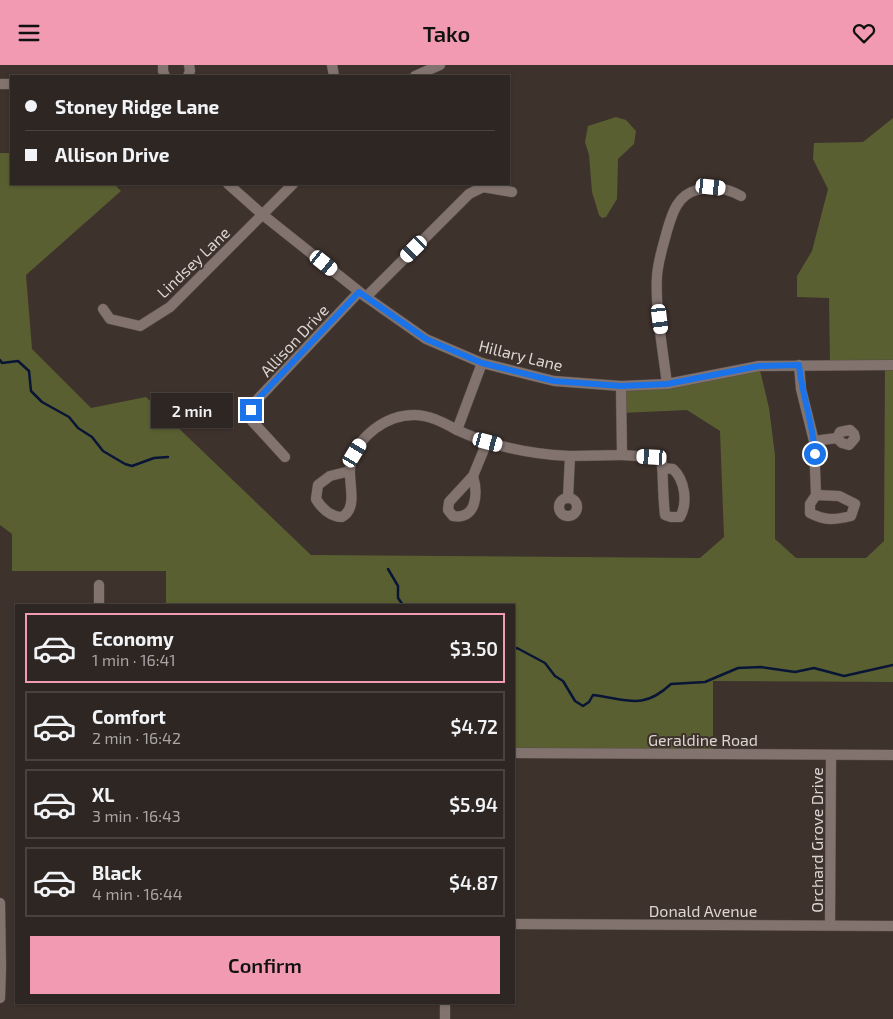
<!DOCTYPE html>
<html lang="en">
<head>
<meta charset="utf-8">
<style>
	:root { --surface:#2e2622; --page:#3a322f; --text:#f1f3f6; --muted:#a7a5a5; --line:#494340; --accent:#f19ab2 }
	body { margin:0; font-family:"Exo 2",sans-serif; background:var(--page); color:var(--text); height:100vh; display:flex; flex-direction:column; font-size:19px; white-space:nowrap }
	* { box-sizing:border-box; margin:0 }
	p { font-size:16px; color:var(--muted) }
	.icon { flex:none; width:28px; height:28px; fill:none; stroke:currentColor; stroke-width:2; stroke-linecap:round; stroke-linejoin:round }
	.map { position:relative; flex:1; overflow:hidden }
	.side { position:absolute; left:15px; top:539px; width:500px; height:400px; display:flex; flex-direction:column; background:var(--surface); border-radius:0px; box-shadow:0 1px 4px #0004,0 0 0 1px var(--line) }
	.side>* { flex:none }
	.guide { position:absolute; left:10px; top:10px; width:500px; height:110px; border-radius:0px; box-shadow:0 1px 4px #0004,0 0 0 1px var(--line); display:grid; align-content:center; height:110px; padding:0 15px; background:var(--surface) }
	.end { position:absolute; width:22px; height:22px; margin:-11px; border:6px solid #1a73e8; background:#fff; box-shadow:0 0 0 2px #fff }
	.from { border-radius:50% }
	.bubble { position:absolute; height:35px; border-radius:0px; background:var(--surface); box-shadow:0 1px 4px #0004,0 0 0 1px var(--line); font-size:16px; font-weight:600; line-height:35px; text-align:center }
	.car { position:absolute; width:15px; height:30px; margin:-15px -8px; border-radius:6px; box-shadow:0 0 4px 1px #0007; background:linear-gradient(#fff 24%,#345 0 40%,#fff 0 76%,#345 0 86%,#fff 0) }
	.guide b { display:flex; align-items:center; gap:18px; height:48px; font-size:19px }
	.guide b+b { border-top:1px solid var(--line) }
	.guide i { width:12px; height:12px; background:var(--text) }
	ul { padding:9px 0 0; list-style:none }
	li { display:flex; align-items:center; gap:15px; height:70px; margin:0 10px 8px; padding:0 5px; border:2px solid var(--line); border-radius:0px }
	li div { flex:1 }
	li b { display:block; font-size:19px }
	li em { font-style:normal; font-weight:600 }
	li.current { border-color:var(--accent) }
	li>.icon { width:45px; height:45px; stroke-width:1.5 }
	.cta { display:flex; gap:10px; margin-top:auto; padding:10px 15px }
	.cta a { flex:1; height:58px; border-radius:0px; background:var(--accent); color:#111; font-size:20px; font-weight:600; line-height:58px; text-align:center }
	header { display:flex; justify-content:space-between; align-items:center; height:65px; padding:0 15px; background:var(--accent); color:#111; font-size:22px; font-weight:600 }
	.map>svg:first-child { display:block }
	.forest { fill:#595f31 }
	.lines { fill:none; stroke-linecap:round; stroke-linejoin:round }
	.stream { stroke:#091536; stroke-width:2.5 }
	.minor-casing { stroke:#594e4a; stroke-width:11 }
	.minor { stroke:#82736e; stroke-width:10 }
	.route { stroke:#1a73e8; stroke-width:6 }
	.labels { text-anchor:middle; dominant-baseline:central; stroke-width:4; stroke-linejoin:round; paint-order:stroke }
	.street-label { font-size:16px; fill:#ddd5d2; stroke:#3e322d }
</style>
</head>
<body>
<header><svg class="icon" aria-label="menu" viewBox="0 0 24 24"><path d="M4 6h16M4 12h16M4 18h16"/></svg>Tako<svg class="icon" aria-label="heart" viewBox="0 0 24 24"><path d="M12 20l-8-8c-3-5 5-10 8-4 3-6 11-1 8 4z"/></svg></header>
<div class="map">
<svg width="893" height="954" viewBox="0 0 893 954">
	<rect width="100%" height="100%" fill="#3e322d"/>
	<!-- forest -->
	<g class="forest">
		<polygon points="616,52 626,55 636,66 634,79 618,94 617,134 606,152 602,153 599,150 592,127 589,90 585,77 588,61"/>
		<polygon points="893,53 893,617 713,616 713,689 514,688 514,540 166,540 166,506 12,506 12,469 0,460 0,88 11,88 11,119 114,119 121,126 26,210 32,284 91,343 146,332 311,490 700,493 724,472 720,366 687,345 621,348 621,321 759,301 769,343 775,390 775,474 796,493 866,493 884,476 885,300 830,300 829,233 797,232 797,211 812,186 828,124 813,94 814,78 863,77"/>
	</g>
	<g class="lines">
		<!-- stream -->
		<g class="stream">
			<polyline points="0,295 2,298 18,296 29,306 31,326 42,337 69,352 78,363 92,372 103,386 125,399 132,401 154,393 168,392"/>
			<polyline points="388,504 398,521 398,533 403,540"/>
			<path d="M 514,584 L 517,583 L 545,598 L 555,611 L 563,616 L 575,636 L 583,641 L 589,637 L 593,630 C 627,634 642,646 671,619 L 705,617 L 738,603 L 761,602 L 795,607 L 814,603 L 844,611 L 893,600"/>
		</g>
		<!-- minor casing -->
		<g class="minor-casing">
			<g id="minor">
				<polyline points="163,0 163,6 165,11"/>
				<polyline points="332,0 334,11"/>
				<polyline points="188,11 190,6 189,0"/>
				<polyline points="415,11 440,0"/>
				<polyline points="0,19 11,19"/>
				<polyline points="228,119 263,150 366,232 426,274 482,298 554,316 621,321 667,319 759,301 893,300"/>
				<polyline points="366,232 469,129 483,122 512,127"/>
				<polyline points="103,244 110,254 140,261 170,242 293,119"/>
				<path d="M 799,300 L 801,324 L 814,376 L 816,430 L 810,439 L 810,448 C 826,456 834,455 851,451 L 855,439 L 839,431 L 816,430"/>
				<path d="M 667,319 C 663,286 655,243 657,211 C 658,196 663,181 667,166 C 672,149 677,130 697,125 C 713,120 727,123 741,131"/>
				<path d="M 457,365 C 493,382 530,389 570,391"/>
				<polyline points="814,376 837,373 842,378 849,380 855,373 854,369 850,365 840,367 837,373"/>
				<path d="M 622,390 L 652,392 L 662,397 C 663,415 663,433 665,450 L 671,452 L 680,452 C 688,438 685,415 673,404 L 662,403"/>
				<polyline points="285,392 252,356 251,345 256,336 359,227"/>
				<path d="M 350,406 L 330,411 L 318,420 L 316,434 C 321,443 331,452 342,452 C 360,442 346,414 351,398 C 358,371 386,350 414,350 C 430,350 444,358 457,365 L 482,298"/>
				<path d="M 473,411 C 478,428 477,455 453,451 L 448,445 L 449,437 L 473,411 L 487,377"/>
				<circle cx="568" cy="442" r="9"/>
				<polyline points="568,433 570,391 622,390 621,321"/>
				<polyline points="99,520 99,540"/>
				<polyline points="514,688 893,690"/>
				<polyline points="0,838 1,902 0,933"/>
				<polyline points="514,859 893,861"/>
				<polyline points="830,860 831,690"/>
				<polyline points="445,938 445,954"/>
			</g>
		</g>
		<!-- minor -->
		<use href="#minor" class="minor"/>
	</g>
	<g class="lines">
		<!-- route -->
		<path class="route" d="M 251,345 L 256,336 L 359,227 L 426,274 L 482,298 L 554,316 L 621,321 L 667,319 L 759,301 L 799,300 C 802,330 813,359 815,389"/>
	</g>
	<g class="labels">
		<!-- street labels -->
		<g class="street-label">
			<text transform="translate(193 197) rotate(-44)">Lindsey Lane</text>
			<text transform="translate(294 275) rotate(-47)">Allison Drive</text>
			<text transform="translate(521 290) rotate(14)">Hillary Lane</text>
			<text x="703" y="674">Geraldine Road</text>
			<text transform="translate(816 775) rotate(-90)">Orchard Grove Drive</text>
			<text x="703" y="845">Donald Avenue</text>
		</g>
	</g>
</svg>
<i class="end from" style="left:815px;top:389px"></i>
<i class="end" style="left:251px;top:345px"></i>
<div class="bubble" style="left:151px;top:328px;width:82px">2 min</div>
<i class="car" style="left:711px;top:122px;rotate:96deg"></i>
<i class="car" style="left:414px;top:184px;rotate:225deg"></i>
<i class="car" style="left:324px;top:198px;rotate:129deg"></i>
<i class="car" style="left:660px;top:254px;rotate:173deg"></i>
<i class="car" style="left:488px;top:377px;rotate:105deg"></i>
<i class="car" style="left:355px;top:388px;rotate:31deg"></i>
<i class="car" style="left:652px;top:392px;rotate:273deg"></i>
<div class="guide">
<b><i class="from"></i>Stoney Ridge Lane</b>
<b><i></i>Allison Drive</b>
</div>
<section class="side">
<ul>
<li class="current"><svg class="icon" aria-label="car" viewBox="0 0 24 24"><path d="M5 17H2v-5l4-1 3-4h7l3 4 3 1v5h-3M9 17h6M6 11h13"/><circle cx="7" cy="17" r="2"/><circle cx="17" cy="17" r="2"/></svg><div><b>Economy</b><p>1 min · 16:41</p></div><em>$3.50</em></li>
<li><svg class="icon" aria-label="car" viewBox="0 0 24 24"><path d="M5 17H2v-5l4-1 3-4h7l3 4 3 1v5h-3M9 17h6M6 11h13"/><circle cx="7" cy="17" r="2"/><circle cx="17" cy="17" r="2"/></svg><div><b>Comfort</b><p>2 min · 16:42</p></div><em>$4.72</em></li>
<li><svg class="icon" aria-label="car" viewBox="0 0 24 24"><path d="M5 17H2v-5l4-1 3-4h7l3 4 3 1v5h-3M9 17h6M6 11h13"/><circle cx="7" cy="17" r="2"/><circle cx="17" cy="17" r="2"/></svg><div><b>XL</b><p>3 min · 16:43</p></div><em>$5.94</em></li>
<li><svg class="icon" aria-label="car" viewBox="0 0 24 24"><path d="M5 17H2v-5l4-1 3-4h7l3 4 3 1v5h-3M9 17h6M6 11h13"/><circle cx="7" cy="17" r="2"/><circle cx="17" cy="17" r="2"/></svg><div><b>Black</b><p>4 min · 16:44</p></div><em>$4.87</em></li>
</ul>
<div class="cta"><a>Confirm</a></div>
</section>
</div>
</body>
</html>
